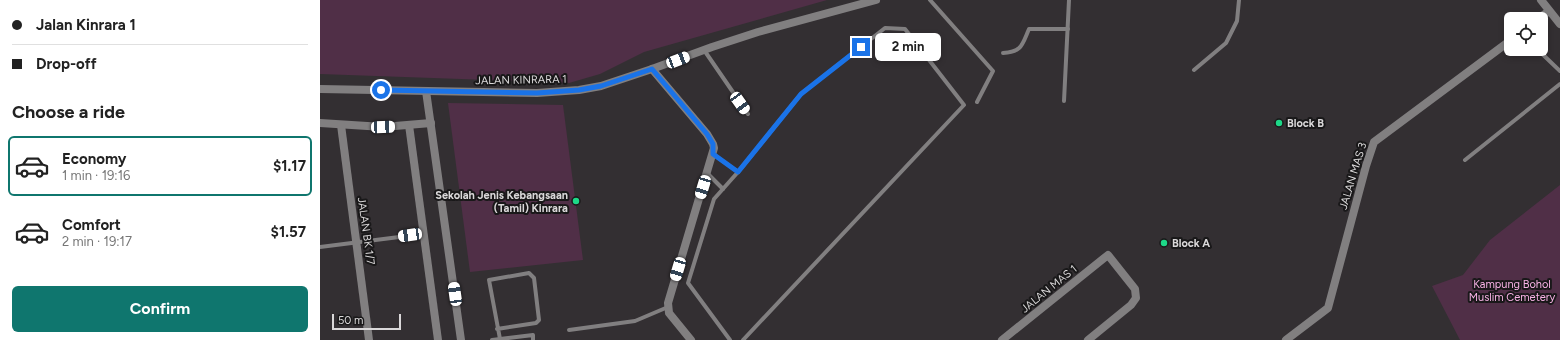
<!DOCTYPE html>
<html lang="en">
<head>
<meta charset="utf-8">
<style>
	:root { --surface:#fff; --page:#f2f2f2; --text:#222; --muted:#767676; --line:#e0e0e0; --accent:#0f766e }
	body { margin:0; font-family:Figtree,sans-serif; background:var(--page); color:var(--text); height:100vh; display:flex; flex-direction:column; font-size:15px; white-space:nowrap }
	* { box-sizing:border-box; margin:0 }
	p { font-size:13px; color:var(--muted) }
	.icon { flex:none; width:22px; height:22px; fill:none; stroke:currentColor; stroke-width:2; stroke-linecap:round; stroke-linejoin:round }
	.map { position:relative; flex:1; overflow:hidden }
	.drawer { display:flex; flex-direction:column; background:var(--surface); width:320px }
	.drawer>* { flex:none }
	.banner { display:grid; align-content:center; height:88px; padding:0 12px; background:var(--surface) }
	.fabs { position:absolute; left:1184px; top:12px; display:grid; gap:8px }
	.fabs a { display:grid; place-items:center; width:44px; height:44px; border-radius:6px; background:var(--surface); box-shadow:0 2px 6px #0003; font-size:20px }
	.scale { position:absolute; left:12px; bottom:10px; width:69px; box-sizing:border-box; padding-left:4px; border:2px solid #dad8d9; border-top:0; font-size:11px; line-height:14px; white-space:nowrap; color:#dad8d9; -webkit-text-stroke:3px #191819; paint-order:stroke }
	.end { position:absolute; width:18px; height:18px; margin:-9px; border:5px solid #1a73e8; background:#fff; box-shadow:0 0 0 2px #fff }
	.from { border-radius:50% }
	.bubble { position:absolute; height:28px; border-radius:6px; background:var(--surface); box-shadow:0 2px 6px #0003; font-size:13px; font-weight:700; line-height:28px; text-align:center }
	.car { position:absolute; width:12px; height:24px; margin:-12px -6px; border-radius:5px; box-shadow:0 0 3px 1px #0007; background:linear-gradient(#fff 24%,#345 0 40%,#fff 0 76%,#345 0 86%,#fff 0) }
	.banner b { display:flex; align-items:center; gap:14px; height:38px; font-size:15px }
	.banner b+b { border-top:1px solid var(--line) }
	.banner i { width:10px; height:10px; background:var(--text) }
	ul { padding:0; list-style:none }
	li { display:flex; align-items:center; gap:12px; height:60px; margin:0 8px 6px; padding:0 4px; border:2px solid transparent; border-radius:6px }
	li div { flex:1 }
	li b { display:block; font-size:15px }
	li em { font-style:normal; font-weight:700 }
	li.selected { border-color:var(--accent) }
	li>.icon { width:36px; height:36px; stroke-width:1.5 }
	h2 { padding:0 12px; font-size:18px; line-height:48px }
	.action { display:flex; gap:8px; margin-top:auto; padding:8px 12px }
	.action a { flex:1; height:46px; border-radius:6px; background:var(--accent); color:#fff; font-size:16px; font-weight:700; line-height:46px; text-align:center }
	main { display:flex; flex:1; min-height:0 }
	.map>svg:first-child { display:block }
	.green { fill:#502f47 }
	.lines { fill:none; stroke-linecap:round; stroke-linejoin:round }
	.service { stroke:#817f80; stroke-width:4 }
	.minor { stroke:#817f80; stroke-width:8 }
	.tertiary { stroke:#817f80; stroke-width:8 }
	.route { stroke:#1a73e8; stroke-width:5 }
	.poi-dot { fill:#1dd988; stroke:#191819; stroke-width:1.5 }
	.labels { text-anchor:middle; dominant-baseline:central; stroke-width:4; stroke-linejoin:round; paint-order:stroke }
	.street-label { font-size:11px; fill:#dad8d9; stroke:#191819 }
	.poi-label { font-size:11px; font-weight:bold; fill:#dad8d9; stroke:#191819; text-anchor:start }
	.park-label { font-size:11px; fill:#f8b2e5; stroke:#191819 }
</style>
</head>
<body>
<main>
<section class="drawer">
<div class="banner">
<b><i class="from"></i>Jalan Kinrara 1</b>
<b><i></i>Drop-off</b>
</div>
<h2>Choose a ride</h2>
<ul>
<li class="selected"><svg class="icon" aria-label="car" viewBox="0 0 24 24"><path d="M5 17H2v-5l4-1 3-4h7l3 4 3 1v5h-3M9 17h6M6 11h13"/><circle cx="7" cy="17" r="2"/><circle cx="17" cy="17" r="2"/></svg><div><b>Economy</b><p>1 min · 19:16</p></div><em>$1.17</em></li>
<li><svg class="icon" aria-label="car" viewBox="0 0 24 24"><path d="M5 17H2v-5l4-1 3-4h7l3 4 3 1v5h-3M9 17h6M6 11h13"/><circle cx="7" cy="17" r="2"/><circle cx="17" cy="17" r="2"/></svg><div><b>Comfort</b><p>2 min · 19:17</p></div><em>$1.57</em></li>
</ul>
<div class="action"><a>Confirm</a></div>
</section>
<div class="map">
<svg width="1240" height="340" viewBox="0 0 1240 340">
	<rect width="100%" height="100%" fill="#332f32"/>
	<!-- green -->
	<g class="green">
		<polygon points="0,0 507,0 324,52 280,74 249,83 0,74"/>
		<polygon points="128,103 243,105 263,260 150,272"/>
		<polygon points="1240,185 1240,340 1140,340 1112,286 1143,275 1170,240"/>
	</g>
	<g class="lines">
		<!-- service -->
		<g class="service">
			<polyline points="610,0 673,71 657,102"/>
			<polyline points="1217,49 1240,71"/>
			<polyline points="384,50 428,114"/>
			<path d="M 683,53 C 702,52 702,45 709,29 L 748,29"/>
			<polyline points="874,70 906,43 917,21 919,0"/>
			<polyline points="744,101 749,0"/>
			<polyline points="393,154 418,172"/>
			<polyline points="1145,160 1240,84"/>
			<polyline points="387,173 403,189"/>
			<polyline points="0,247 103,234"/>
			<polyline points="177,329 216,323 219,320 214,278 209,273 169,280 180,339"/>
			<polyline points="249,330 315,321 348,307"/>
			<polyline points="172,340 213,335 213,340"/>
			<polyline points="410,340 368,283 394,199 418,172 481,94 565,28 585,29 644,105 423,340"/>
		</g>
		<!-- minor -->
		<g class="minor">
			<polyline points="1218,19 1229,11"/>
			<polyline points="332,69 387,134 393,144 394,148 348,303 349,313 371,340"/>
			<polyline points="106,91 141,340"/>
			<polyline points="0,123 63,127 111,123"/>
			<polyline points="21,125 49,340"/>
			<polyline points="89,125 118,340"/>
			<polyline points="682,340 788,255 815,289 816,298 811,305 768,340"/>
			<polyline points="966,340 1008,308 1046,166 1054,142 1191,40"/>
		</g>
		<!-- tertiary -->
		<g class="tertiary">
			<polyline points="1221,0 1240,24"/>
			<polyline points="0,89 217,93 259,90 281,86 332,69 392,47 438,32 556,0"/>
		</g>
	</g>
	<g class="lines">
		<!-- route -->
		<polyline class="route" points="61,90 217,93 259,90 281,86 332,69 387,134 393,144 393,154 418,172 481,94 541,47"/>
	</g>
	<!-- markers -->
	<g class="poi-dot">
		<circle cx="959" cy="123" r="4"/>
		<circle cx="256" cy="201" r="4"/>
		<circle cx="844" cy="243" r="4"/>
	</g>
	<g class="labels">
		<!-- street labels -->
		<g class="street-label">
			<text transform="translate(201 80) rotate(-1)">JALAN KINRARA 1</text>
			<text transform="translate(1033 176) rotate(-73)">JALAN MAS 3</text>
			<text transform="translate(46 231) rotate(82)">JALAN BK 1/7</text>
			<text transform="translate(729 289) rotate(-39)">JALAN MAS 1</text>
		</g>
		<!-- poi labels -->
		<g class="poi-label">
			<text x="967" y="123">Block B</text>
			<text x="248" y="195" text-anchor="end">Sekolah Jenis Kebangsaan<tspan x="248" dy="13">(Tamil) Kinrara</tspan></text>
			<text x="852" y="243">Block A</text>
		</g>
		<!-- park labels -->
		<g class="park-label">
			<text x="1192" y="284">Kampung Bohol<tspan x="1192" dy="13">Muslim Cemetery</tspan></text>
		</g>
	</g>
</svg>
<div class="fabs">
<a><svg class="icon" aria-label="locate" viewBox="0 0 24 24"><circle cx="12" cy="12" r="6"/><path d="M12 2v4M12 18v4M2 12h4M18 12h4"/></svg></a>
</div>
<div class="scale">50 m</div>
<i class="end from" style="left:61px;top:90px"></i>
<i class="end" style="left:541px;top:47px"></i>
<div class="bubble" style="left:555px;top:33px;width:66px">2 min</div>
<i class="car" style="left:358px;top:60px;rotate:69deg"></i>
<i class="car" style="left:420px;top:103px;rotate:144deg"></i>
<i class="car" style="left:63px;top:127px;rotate:88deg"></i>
<i class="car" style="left:383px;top:187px;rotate:197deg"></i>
<i class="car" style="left:90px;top:235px;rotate:262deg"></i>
<i class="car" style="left:358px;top:269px;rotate:197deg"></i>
<i class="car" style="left:135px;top:294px;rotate:352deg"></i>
</div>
</main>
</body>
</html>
